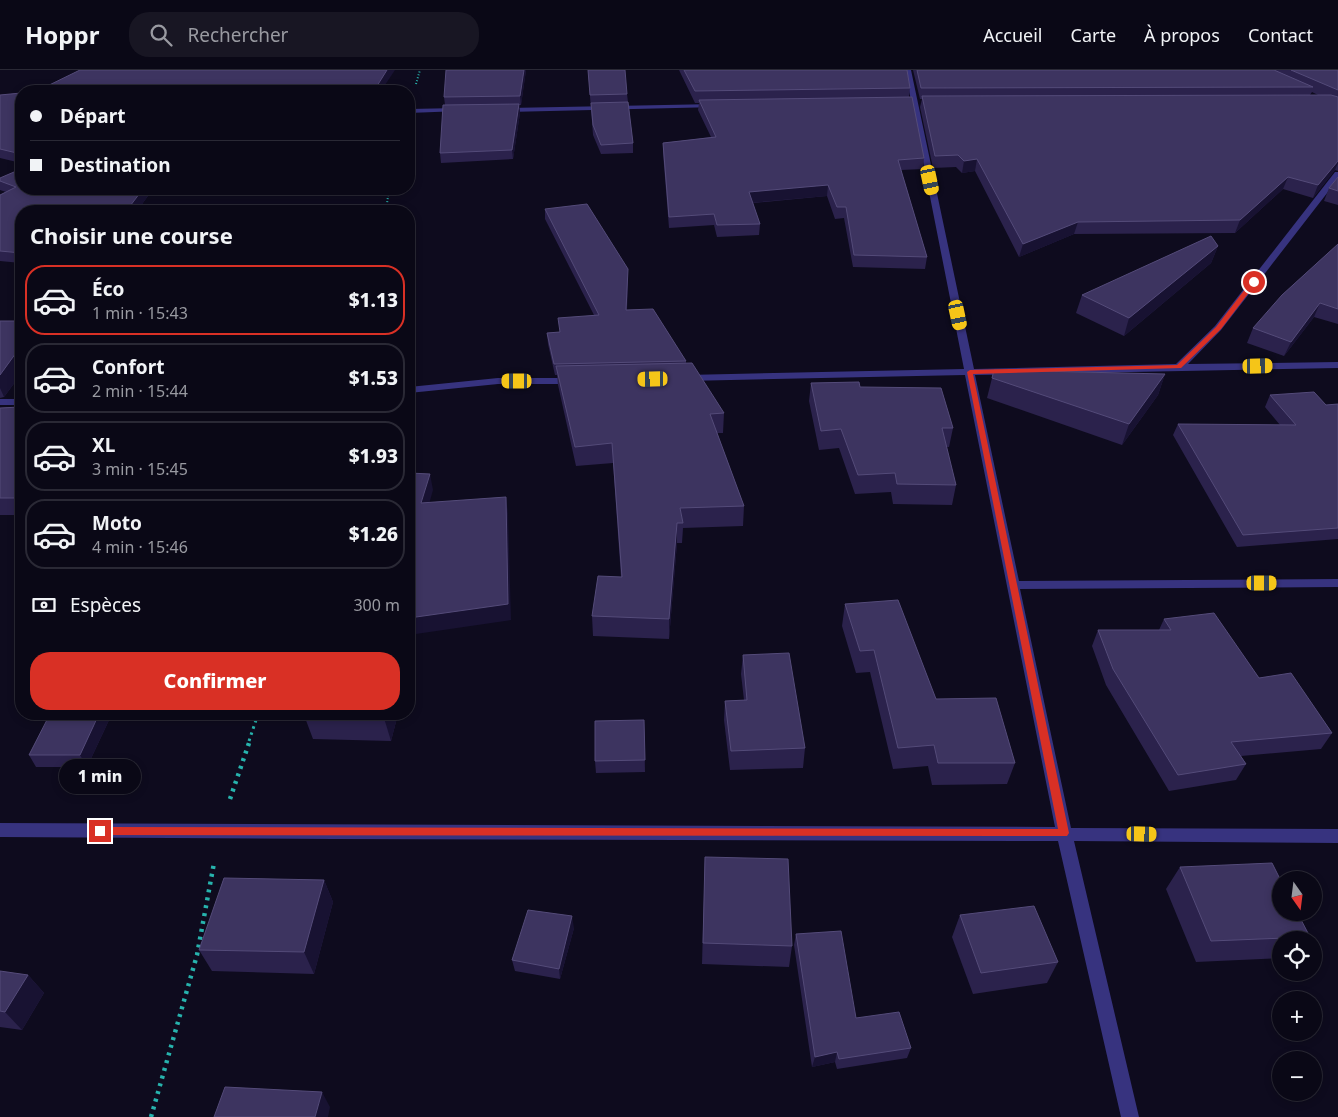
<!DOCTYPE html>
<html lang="fr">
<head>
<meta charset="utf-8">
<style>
	:root { --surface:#0a0816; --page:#181623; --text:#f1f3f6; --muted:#999aa1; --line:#2a2935; --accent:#d93025 }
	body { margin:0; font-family:"Noto Sans",sans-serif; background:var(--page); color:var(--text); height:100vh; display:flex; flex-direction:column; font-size:19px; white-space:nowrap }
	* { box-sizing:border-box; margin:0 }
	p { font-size:16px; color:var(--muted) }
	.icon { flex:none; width:28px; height:28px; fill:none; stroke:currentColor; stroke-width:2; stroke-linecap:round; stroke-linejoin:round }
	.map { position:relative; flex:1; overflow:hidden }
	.side { position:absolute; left:15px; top:135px; width:400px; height:515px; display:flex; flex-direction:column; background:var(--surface); border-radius:20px; box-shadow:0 2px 8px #0003,0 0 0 1px var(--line) }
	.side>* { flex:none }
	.banner { position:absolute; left:15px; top:15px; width:400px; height:110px; border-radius:20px; box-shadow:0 2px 8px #0003,0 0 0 1px var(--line); display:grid; align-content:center; height:110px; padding:0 15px; background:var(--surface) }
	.needle { width:32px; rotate:166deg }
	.controls { position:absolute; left:1272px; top:801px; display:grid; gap:10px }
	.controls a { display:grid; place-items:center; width:50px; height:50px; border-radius:50%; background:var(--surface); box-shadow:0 2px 8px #0003,0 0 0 1px var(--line); font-size:25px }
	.end { position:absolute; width:22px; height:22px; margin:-11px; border:6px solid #d93025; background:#fff; box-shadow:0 0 0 2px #fff }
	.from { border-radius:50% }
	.bubble { position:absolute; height:35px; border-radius:18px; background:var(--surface); box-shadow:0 2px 8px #0003,0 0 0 1px var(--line); font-size:16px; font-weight:800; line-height:35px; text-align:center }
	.car { position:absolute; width:15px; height:30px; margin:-15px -8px; border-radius:6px; box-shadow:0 0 4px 1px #0007; background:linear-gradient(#f5c518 24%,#345 0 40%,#f5c518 0 76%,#345 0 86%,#f5c518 0) }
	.banner b { display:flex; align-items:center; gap:18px; height:48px; font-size:19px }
	.banner b+b { border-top:1px solid var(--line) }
	.banner i { width:12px; height:12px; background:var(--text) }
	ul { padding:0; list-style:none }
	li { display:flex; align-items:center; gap:15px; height:70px; margin:0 10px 8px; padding:0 5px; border:2px solid var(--line); border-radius:20px }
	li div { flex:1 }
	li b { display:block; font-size:19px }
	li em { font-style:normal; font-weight:800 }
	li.on { border-color:var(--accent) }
	li>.icon { width:45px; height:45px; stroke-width:1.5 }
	h2 { padding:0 15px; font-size:22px; line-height:60px }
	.pay { display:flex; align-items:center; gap:12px; height:55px; padding:0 15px; font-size:19px }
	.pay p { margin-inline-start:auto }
	.primary-button { display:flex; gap:10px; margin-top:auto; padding:10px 15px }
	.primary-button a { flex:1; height:58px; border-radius:20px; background:var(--accent); color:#fff; font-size:20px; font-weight:800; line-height:58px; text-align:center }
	header { display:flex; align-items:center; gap:30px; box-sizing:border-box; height:70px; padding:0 25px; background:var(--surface); border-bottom:1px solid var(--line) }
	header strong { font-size:24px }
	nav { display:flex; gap:28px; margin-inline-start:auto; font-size:18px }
	.search { width:350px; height:45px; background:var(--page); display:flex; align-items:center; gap:12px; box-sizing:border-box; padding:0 18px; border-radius:20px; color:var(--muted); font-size:19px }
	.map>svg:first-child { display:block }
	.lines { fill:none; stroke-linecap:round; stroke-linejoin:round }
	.path-far2 { stroke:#27b3ad; stroke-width:2; stroke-dasharray:1 2; stroke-linecap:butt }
	.path-far1 { stroke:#27b3ad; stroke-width:3; stroke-dasharray:2.5 4; stroke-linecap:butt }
	.path { stroke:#27b3ad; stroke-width:4.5; stroke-dasharray:3 5; stroke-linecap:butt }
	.minor { fill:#37337f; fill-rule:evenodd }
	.wall { fill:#2b224c; fill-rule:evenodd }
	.shaded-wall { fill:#181232 }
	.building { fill:#3d3460; stroke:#544b79 }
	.route { fill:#d93025 }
</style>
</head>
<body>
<header>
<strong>Hoppr</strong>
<div class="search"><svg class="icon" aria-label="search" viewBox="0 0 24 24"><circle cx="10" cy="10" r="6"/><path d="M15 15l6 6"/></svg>Rechercher</div>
<nav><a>Accueil</a><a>Carte</a><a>À propos</a><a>Contact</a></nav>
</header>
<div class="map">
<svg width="1338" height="1047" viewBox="0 0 1338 1047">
	<rect width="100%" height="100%" fill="#0e0b1e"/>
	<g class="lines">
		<!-- path-far2 -->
		<g class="path-far2">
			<polyline points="416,14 420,0"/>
			<polyline points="386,141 389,119"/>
		</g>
		<!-- path-far1 -->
		<polyline class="path-far1" points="249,671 258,644"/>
		<!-- path -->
		<g class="path">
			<polyline points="230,729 250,670"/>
			<polyline points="151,1047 197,885 214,793"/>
		</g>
		<!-- minor -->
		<g class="minor">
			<polygon points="905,0 911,0 974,299 1176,294 1215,256 1335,102 1338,102 1338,109 1221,260 1188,294 1338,292 1338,298 975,305 1019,511 1338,509 1338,517 1020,519 1071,758 1338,759 1338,773 1074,771 1139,1047 1121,1047 1058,771 334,769 0,767 0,753 1055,757 965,305 686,311 681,308 686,305 964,299"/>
			<polygon points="716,34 719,36 718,37 503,42 500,40 503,38"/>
			<polygon points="458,38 460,39 460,41 409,43 409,39"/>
			<polygon points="498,308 573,308 578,311 573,314 498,314 409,323 409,317"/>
			<rect x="0" y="329" width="21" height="6"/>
		</g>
	</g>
	<!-- wall -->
	<g class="wall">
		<polygon points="526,0 521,35 519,35 520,43 513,89 441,93 440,83 445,35 444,27"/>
		<polygon points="588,0 627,24 628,32 633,73 633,83 601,84 593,65"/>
		<polygon points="679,0 907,0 910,18 909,27 924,88 923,99 901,100 927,187 925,199 853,197 844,148 835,149 827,126 753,133 760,154 759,165 717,167 714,155 669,158 663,83 663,73 711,67 698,40 699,33 695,33"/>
		<path d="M 913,0 L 1338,0 L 1338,101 L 1335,100 L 1313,128 L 1283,119 L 1235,163 L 1074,164 L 1019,187 L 975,101 L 962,103 L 956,97 L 933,98 L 920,37 L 922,29 L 920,29 ZM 1312,22 L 1318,25 L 1310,25 Z"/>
		<polygon points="21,23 21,93 0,88 0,25"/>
		<polygon points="1338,107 1338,135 1324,131 1329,118"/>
		<polygon points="0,108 21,119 153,119 137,141 21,141 21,193 0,191 0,125 6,122 0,120"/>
		<polygon points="545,139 628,210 627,240 686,291 686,293 724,343 723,363 717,363 744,436 743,456 683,458 682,473 677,473 669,569 593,566 592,546 621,507 613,393 576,396 558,315 557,305 555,305 548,274 547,263 559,262 594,245 545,149"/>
		<polygon points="1338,174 1338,254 1314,247 1284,286 1247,273 1253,258"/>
		<polygon points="1218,176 1211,193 1124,266 1076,243 1082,225"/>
		<polygon points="0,251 21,251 21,304 4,327 0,328"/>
		<polygon points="994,300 1165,304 1158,325 1122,375 987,328"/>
		<polygon points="811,313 860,317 953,358 949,377 946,377 956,415 952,435 893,434 891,422 855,424 839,378 819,380 809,331"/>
		<polygon points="1270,325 1326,335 1338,334 1338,469 1237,477 1173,365 1178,354 1280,355 1265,337"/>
		<polygon points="21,337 21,445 0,445 0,338"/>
		<polygon points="845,534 936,629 1015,693 1007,714 932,715 928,696 893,699 870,602 856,603 842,556"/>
		<polygon points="1164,549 1259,608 1332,663 1321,679 1241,686 1246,694 1236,710 1169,721 1106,615 1092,576 1098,560 1159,560"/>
		<polygon points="743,585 805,678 803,698 730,700 724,650 725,631 744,630 741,604"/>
		<polygon points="305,644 398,644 391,671 313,669 304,645"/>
		<polygon points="110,648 87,697 36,697 29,685"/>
		<polygon points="644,650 645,702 596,703 595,691"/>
		<polygon points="705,787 792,876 789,897 702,894"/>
		<polygon points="1180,797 1310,867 1307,870 1281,870 1281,888 1196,892 1166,819"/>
		<polygon points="324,810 333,832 314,904 212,901 199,880"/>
		<polygon points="960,845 1058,892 1047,913 973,924 952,867"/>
		<polygon points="574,858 560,909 515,901 512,890"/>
		<polygon points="796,864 856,948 911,978 907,988 837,999 835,992 812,997 794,875"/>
		<polygon points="0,901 28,905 44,923 22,960 0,957"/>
	</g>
	<!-- shaded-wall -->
	<g class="shaded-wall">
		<polygon points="387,0 395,0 381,21 375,21 377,16"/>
		<polygon points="524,0 526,0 521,35 520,26"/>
		<polygon points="519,34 520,43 513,89 512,80"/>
		<polygon points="977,89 975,101 962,103 964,91"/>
		<polygon points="1338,91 1338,93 1335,100 1313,128 1318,115"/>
		<polygon points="1288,107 1283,119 1235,163 1240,150"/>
		<polygon points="828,115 827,126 749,133 749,122"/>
		<polygon points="143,119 153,119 137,141 125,141"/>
		<polygon points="1078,152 1074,164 1019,187 1023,174"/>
		<polygon points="1218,176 1211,193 1124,266 1129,248"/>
		<polygon points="628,199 628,210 626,251 626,240"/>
		<polygon points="1320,233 1314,247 1284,286 1291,272"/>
		<polygon points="21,276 21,304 4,327 0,318 0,305"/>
		<polygon points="1165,304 1158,325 1122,375 1129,354"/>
		<polygon points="413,315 416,331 412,420 409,406 409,393"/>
		<polygon points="430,404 433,420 425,449 421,433"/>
		<polygon points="21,418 21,441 14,428"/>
		<polygon points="506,427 508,443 511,550 409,565 409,548"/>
		<polygon points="677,453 677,473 669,569 669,549"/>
		<polygon points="99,644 107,644 110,648 87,697 80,685"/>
		<polygon points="385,644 398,644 391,671 384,648"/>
		<polygon points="324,810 333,832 314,904 304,882"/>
		<polygon points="572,846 574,858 560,909 559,899"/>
		<polygon points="28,905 44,923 22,960 5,942"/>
		<polygon points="837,982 835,992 812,997 815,987"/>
		<polygon points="322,1022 330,1037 328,1047 315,1047"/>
	</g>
	<!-- building -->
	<g class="building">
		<polygon points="80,0 387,0 377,16 375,21 37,21"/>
		<polygon points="446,0 524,0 520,26 444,27"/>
		<polygon points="588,0 625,0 627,24 590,25"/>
		<polygon points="684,0 907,0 910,18 695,21"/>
		<polygon points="917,0 1274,0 1313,17 921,18"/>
		<polygon points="1291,0 1338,0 1338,20"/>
		<polygon points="21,23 21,84 0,79 0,25"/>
		<polygon points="1331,25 1338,27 1338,91 1318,115 1288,107 1240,150 1078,152 1023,174 977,89 964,91 958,85 935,86 922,26"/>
		<polygon points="912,27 924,88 898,90 927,187 854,185 846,137 837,137 828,115 749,122 760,154 717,155 714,144 669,147 663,73 716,67 699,30"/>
		<polygon points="628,32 633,73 601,75 593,55 591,33"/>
		<polygon points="519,34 512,80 440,83 443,35"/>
		<polygon points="21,99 21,119 143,119 127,140 125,141 21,141 21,183 0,181 0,125 16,117 0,111 0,108"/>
		<polygon points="1338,107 1338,121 1329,118"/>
		<polygon points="587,134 628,199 626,240 653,239 686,291 554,294 547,263 560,262 558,248 599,245 545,139"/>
		<polygon points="1211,166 1218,176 1129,248 1082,225"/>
		<polygon points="1338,174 1338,239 1320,233 1291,272 1253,258 1282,225"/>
		<polygon points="0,251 21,251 21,276 0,305"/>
		<polygon points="692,293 724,343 710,344 744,436 680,438 683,453 677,453 669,549 592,546 598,506 622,507 612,373 575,377 556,296"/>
		<polygon points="994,300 1165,304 1129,354 992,308"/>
		<polygon points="859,312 860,317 941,318 953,358 942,358 956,415 897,414 895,403 858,405 841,359 821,361 811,313"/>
		<polygon points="409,315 413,315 409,393"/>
		<polygon points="1314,322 1326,335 1338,334 1338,458 1243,465 1178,354 1296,355 1270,325"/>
		<polygon points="21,337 21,418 14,428 0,428 0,338"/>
		<polygon points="409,403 430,404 421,433 506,427 508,534 409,548"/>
		<polygon points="898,530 936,629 996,628 1015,693 938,693 934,675 898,678 874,580 860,581 845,534"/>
		<polygon points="1214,543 1259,608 1291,603 1332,663 1231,672 1246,694 1178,705 1113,599 1098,560 1171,560 1164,549"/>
		<polygon points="789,583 805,678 731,681 725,631 747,630 743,585"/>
		<polygon points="50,644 99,644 80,685 29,685"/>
		<polygon points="305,644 385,644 384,648 304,645"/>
		<polygon points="644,650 645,690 595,691 595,651"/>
		<polygon points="705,787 788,789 792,876 703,873"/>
		<polygon points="1272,793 1281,811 1281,842 1297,842 1310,867 1211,871 1180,797"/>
		<polygon points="224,808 324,810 304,882 199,880"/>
		<polygon points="1034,836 1058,892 981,903 960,845"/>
		<polygon points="528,840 572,846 559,899 512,890"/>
		<polygon points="841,861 856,948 899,942 911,978 839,989 837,982 815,987 796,864"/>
		<polygon points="0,901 28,905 5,942 0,941"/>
		<polygon points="225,1017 322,1022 315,1047 214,1047"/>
	</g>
	<!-- route -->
	<polygon class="route" points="1252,210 1257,212 1221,259 1181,298 973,304 1069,763 1067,766 100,765 95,761 100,757 1058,759 967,302 970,300 1177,295 1216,257"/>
</svg>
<div class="controls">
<a><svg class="needle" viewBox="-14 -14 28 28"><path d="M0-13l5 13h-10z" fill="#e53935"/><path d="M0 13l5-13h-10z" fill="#999aa1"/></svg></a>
<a><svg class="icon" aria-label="locate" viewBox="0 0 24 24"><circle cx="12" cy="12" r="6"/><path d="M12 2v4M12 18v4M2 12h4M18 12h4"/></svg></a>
<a>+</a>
<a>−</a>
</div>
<i class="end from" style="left:1254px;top:212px"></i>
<i class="end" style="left:100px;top:761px"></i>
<div class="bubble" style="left:59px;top:689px;width:82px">1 min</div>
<i class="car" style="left:930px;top:110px;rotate:168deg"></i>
<i class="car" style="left:958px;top:245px;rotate:168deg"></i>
<i class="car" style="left:1258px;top:296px;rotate:89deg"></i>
<i class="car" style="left:653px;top:309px;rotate:269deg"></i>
<i class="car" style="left:517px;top:311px;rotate:270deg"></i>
<i class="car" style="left:1262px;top:513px;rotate:90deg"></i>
<i class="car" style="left:1142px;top:764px;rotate:91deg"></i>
<div class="banner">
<b><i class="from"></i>Départ</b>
<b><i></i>Destination</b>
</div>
<section class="side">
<h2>Choisir une course</h2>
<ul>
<li class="on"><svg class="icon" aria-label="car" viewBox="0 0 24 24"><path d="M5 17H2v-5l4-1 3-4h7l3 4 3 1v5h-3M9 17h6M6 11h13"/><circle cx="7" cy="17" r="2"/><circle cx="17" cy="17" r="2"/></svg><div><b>Éco</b><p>1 min · 15:43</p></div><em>$1.13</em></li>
<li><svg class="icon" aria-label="car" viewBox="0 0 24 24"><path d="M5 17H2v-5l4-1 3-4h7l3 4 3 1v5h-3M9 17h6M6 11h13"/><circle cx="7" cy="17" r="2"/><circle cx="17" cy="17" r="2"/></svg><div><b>Confort</b><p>2 min · 15:44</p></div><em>$1.53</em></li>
<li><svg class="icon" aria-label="car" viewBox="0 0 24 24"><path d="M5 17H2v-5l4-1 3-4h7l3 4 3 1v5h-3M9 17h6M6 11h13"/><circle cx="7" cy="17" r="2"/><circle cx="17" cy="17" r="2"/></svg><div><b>XL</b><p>3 min · 15:45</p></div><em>$1.93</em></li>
<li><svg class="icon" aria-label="car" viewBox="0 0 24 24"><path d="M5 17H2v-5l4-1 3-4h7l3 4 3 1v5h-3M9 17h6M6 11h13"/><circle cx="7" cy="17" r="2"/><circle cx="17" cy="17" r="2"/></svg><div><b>Moto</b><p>4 min · 15:46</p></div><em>$1.26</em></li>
</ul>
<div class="pay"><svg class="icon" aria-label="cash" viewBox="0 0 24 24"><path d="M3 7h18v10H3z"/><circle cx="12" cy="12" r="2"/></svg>Espèces<p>300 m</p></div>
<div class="primary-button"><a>Confirmer</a></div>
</section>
</div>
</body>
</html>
